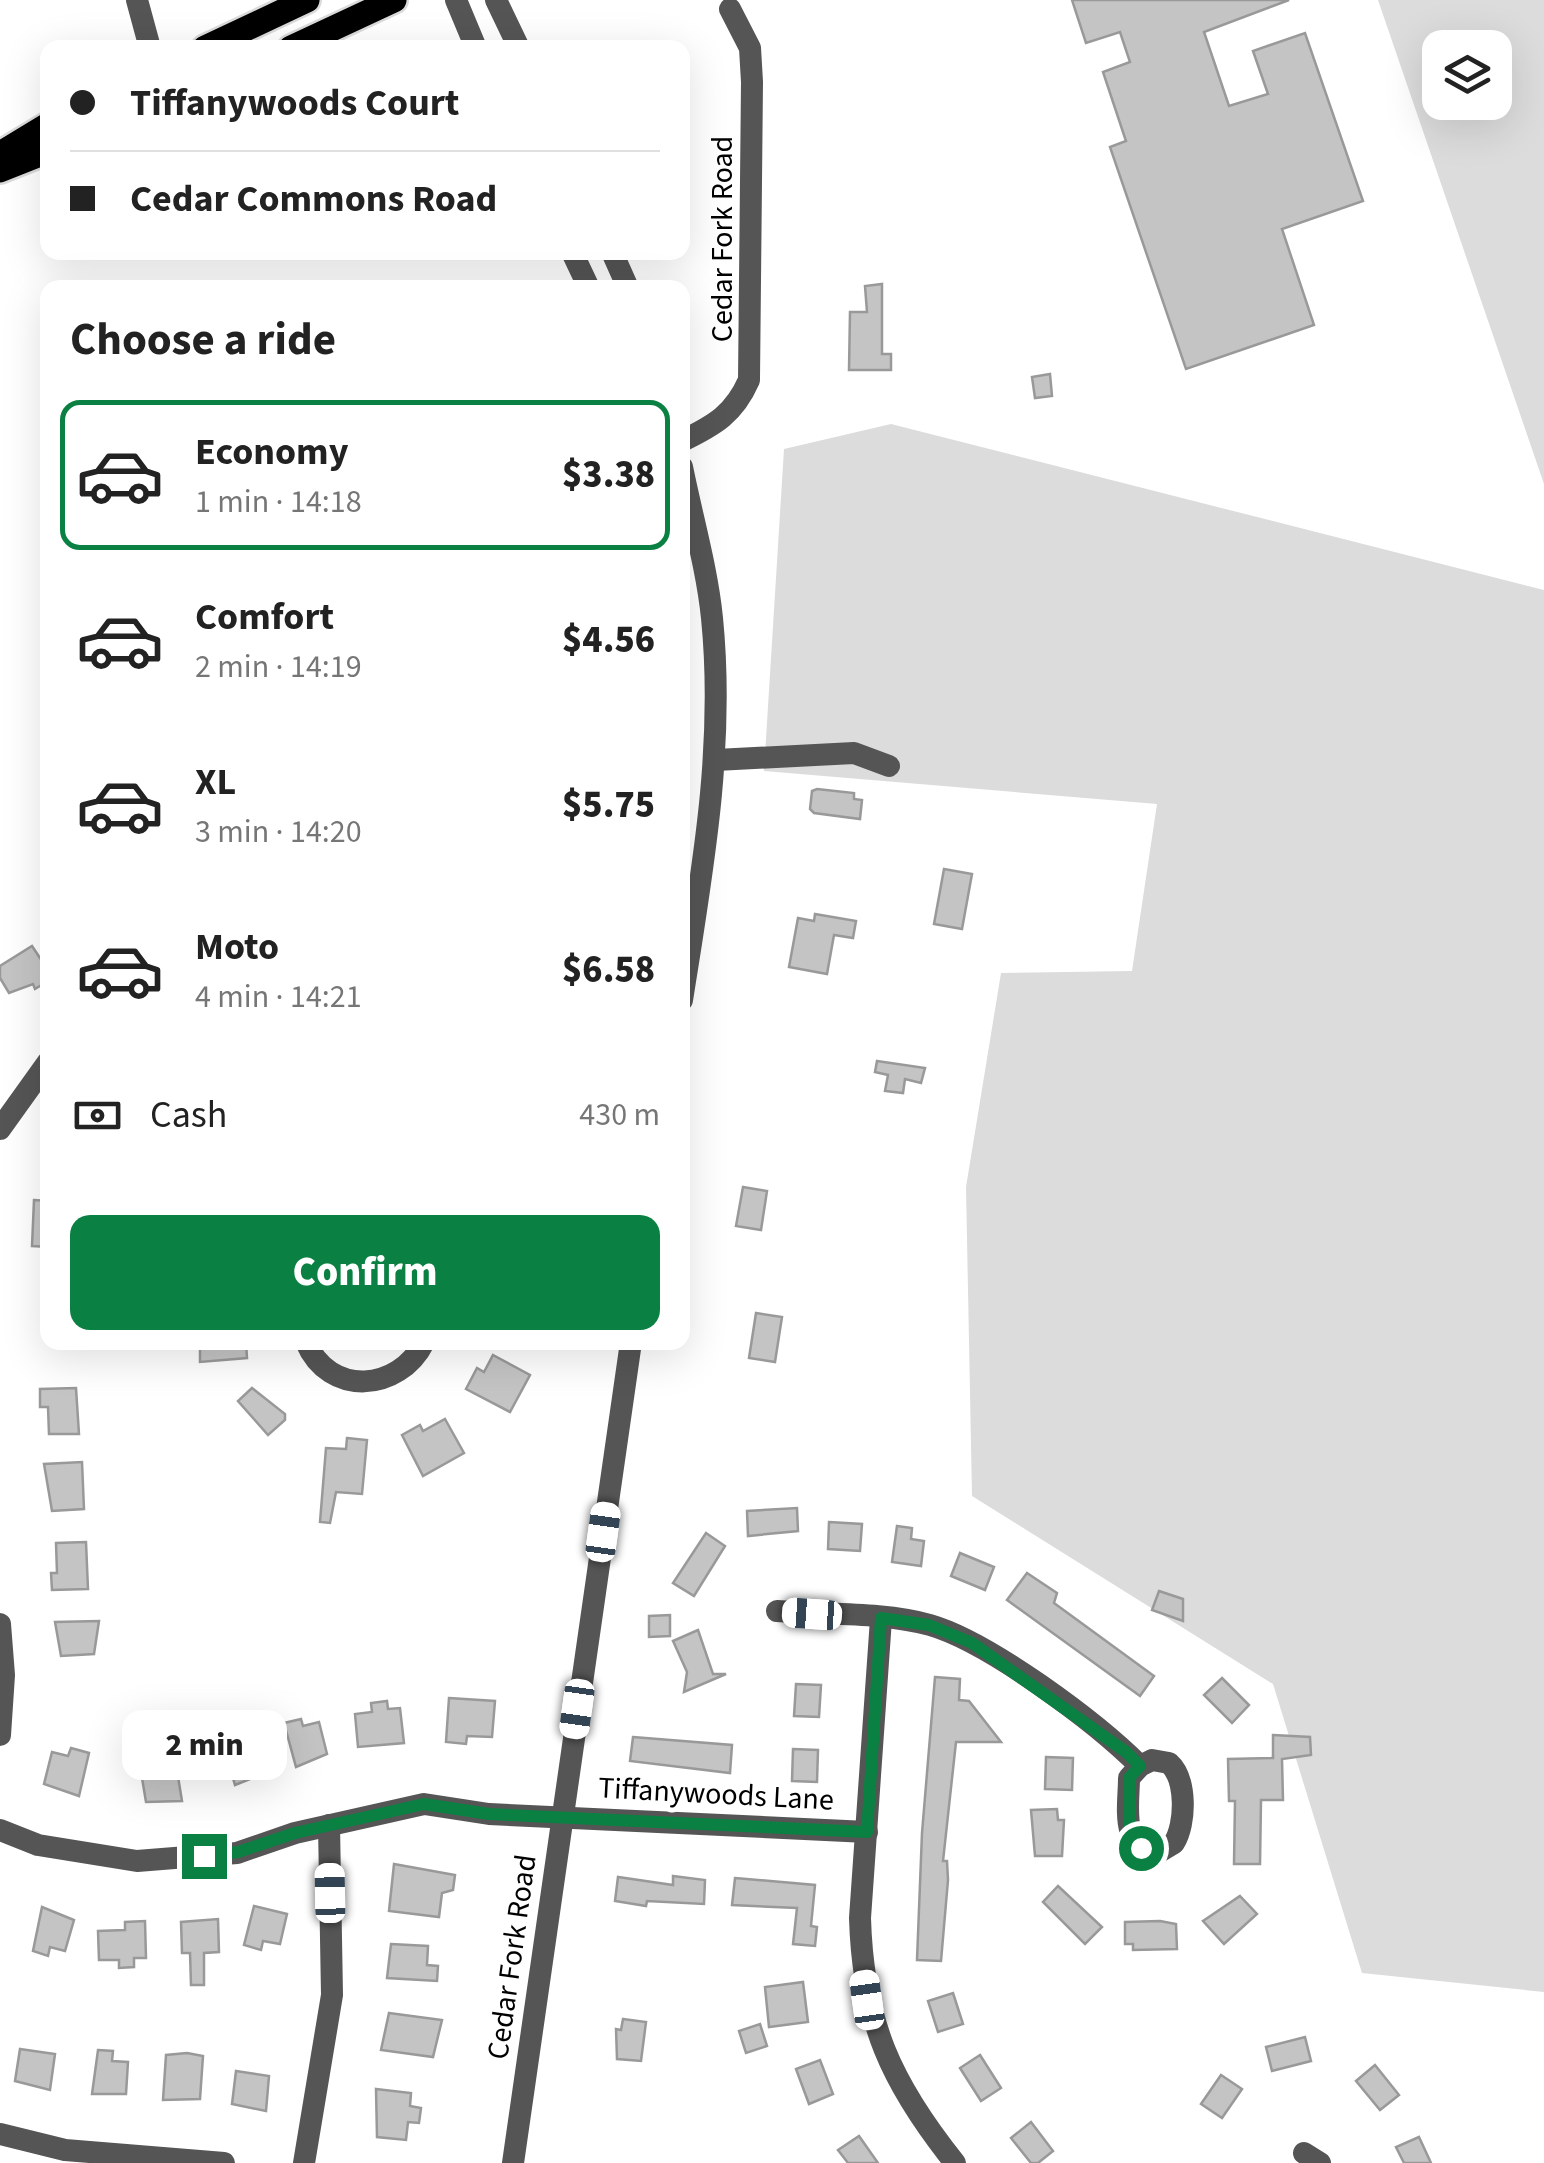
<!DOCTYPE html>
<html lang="en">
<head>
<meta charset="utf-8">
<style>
	:root { --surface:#fff; --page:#f2f2f2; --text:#222; --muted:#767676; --line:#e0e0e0; --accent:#0b8043 }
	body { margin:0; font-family:"Source Sans 3",sans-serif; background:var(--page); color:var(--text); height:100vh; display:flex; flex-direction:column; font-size:38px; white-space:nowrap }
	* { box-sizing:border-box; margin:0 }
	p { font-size:32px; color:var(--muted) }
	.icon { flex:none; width:55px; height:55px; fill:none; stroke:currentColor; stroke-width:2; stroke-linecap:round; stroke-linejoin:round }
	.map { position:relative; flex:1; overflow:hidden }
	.drawer { position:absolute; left:40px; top:280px; width:650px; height:1070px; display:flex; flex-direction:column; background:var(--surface); border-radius:20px; box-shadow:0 10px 40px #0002 }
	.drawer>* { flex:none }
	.banner { position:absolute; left:40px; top:40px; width:650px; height:220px; border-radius:20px; box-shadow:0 10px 40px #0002; display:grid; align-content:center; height:220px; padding:0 30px; background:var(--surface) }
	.buttons { position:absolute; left:1422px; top:30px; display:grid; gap:20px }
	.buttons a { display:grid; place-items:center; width:90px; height:90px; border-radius:20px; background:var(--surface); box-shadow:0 10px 40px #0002; font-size:50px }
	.end { position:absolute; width:45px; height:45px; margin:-22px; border:12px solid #0b8043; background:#fff; box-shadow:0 0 0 5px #fff }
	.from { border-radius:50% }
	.bubble { position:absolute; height:70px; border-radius:20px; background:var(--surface); box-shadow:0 10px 40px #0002; font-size:32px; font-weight:800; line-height:70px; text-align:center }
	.car { position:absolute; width:30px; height:60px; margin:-30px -15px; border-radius:12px; box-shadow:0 0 8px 2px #0007; background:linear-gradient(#fff 24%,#345 0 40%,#fff 0 76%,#345 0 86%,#fff 0) }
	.banner b { display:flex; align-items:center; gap:35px; height:95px; font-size:38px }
	.banner b+b { border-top:2px solid var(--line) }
	.banner i { width:25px; height:25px; background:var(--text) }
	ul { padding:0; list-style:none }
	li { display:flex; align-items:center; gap:30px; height:150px; margin:0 20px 15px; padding:0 10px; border:5px solid transparent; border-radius:20px }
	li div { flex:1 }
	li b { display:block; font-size:38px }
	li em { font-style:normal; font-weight:800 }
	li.active { border-color:var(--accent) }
	li>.icon { width:90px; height:90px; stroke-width:1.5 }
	h2 { padding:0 30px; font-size:45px; line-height:120px }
	.pay { display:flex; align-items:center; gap:25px; height:110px; padding:0 30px; font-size:38px }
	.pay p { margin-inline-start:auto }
	.action { display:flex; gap:20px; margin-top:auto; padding:20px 30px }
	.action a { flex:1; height:115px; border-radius:20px; background:var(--accent); color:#fff; font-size:40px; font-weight:800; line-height:115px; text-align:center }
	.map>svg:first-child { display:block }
	.green { fill:#dcdcdc; fill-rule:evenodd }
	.building { fill:#c4c4c4; stroke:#999; stroke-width:2.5 }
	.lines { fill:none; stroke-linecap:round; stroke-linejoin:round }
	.major-casing { stroke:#dbdbdb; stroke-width:30 }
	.minor { stroke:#555; stroke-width:22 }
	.major { stroke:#000; stroke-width:25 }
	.route { stroke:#0b8043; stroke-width:12 }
	.labels { text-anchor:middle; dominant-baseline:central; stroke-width:10; stroke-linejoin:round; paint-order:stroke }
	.street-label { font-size:30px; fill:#000; stroke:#fff }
</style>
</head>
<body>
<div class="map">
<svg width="1544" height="2163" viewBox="0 0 1544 2163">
	<rect width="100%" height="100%" fill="#fff"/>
	<!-- green -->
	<g class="green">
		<path d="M 1378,0 L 1544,0 L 1544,484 ZM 1440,48 L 1495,48 L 1495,102 L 1440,102 Z"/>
		<polygon points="891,424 1544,590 1544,1992 1362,1973 1273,1684 972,1496 966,1187 1001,973 1132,971 1157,804 764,771 784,449"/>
	</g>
	<!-- building -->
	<g class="building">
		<polygon points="1072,0 1289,0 1204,32 1229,106 1268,94 1253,51 1305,33 1363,201 1282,229 1314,325 1186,369 1110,147 1126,141 1103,72 1130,62 1120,32 1086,43"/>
		<polygon points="882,284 882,354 891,354 891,370 849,370 850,312 867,312 865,286"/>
		<polygon points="1050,374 1052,396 1035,398 1032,377"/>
		<polygon points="817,789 854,793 854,799 862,800 860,819 814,813 810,809 812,791"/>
		<polygon points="944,869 972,874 962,929 934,924"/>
		<polygon points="815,914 856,921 853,938 834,935 827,974 789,967 798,918 814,921"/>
		<polygon points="32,946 48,970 48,981 35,989 33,984 9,993 0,978 0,966"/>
		<polygon points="877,1061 925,1068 921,1083 905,1079 903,1093 885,1091 888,1075 875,1072"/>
		<polygon points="743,1187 767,1191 761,1230 736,1226"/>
		<polygon points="34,1200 48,1201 48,1247 32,1246"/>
		<polygon points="756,1313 782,1317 775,1362 749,1358"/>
		<polygon points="200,1342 246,1342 247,1358 200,1362"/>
		<polygon points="493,1355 530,1375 510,1412 466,1389 477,1368 484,1372"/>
		<polygon points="76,1388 79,1434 49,1434 48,1407 40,1407 40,1389"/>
		<polygon points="252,1388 285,1414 285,1420 268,1435 238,1401"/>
		<polygon points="445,1419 464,1453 423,1476 402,1435 420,1425 423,1431"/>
		<polygon points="347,1438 367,1440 362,1494 336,1492 330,1523 320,1522 326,1448 346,1449"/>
		<polygon points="82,1462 84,1509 52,1511 44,1464"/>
		<polygon points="797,1508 798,1531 748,1536 747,1511"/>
		<polygon points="829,1522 862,1524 860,1551 828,1549"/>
		<polygon points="897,1526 912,1528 911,1539 924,1541 921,1566 892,1562"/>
		<polygon points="706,1533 725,1546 694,1596 673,1583"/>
		<polygon points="86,1542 88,1589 52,1590 51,1573 57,1573 56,1543"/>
		<polygon points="960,1553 994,1567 985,1590 951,1576"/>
		<polygon points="1027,1573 1057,1593 1054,1603 1154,1676 1140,1696 1007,1600"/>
		<polygon points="1159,1591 1183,1599 1183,1621 1152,1610"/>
		<polygon points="670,1615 670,1636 649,1637 649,1616"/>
		<polygon points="99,1621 94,1654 61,1656 55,1622"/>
		<polygon points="698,1630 713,1674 726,1674 684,1692 687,1672 673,1641"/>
		<polygon points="935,1677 960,1679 959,1700 969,1701 1001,1742 956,1742 943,1861 947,1861 948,1880 941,1961 917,1960 922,1833"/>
		<polygon points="1222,1678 1249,1705 1232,1723 1204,1695"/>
		<polygon points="796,1684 821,1685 819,1717 794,1716"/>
		<polygon points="449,1698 495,1701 492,1737 467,1736 466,1744 446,1742"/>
		<polygon points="387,1701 388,1709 400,1708 404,1743 358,1747 355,1714 372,1712 371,1703"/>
		<polygon points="301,1719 303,1726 319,1722 327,1754 296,1767 284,1723"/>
		<polygon points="1273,1735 1310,1737 1311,1755 1282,1759 1283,1800 1261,1800 1260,1864 1234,1864 1235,1801 1229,1801 1228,1759 1273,1758"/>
		<polygon points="633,1737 732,1745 730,1773 630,1761"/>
		<polygon points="258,1738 268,1772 235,1785 224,1748"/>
		<polygon points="71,1748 89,1753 79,1796 44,1784 52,1752 68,1756"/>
		<polygon points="793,1749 818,1750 817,1782 792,1781"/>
		<polygon points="174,1752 182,1801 146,1802 140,1766 161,1763 159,1754"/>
		<polygon points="1046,1757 1073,1758 1072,1790 1045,1789"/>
		<polygon points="1057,1809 1058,1820 1064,1820 1062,1856 1035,1856 1031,1810"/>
		<polygon points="394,1864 455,1875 453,1890 442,1893 439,1917 389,1911"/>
		<polygon points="673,1876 705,1880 704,1904 647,1901 646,1906 615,1901 618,1877 673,1885"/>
		<polygon points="735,1878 815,1885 811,1926 817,1927 815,1946 793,1944 797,1908 732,1905"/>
		<polygon points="1058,1886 1102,1927 1085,1944 1043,1902"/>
		<polygon points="1240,1896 1257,1914 1224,1944 1203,1921"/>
		<polygon points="254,1906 287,1914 280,1944 263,1941 261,1950 244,1945"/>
		<polygon points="42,1907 74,1920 65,1951 50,1947 48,1956 33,1951"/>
		<polygon points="218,1919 219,1952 204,1953 204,1985 191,1985 190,1953 182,1953 181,1922"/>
		<polygon points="145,1921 146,1958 134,1958 134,1967 119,1968 119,1960 99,1960 98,1931 125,1930 125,1922"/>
		<polygon points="1160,1921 1176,1924 1177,1949 1133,1950 1133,1944 1125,1944 1125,1922"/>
		<polygon points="391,1944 428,1946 427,1965 438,1966 437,1981 387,1978"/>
		<polygon points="803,1982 808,2022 769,2027 765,1987"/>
		<polygon points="953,1993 963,2024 938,2032 928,2001"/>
		<polygon points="389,2013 442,2020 433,2057 381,2050"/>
		<polygon points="623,2019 646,2022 641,2061 617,2059 616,2029 621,2030"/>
		<polygon points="760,2024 767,2046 746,2053 739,2031"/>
		<polygon points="1305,2037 1311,2061 1272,2071 1266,2047"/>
		<polygon points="20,2049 55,2054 50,2090 15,2081"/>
		<polygon points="98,2050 113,2051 112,2061 128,2062 126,2094 92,2094"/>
		<polygon points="187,2053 203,2056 200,2099 163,2100 166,2055"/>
		<polygon points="980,2055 1001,2088 981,2101 960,2068"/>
		<polygon points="820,2060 833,2094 809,2104 796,2069"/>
		<polygon points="1375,2065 1399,2095 1380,2110 1356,2081"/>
		<polygon points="236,2071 269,2076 266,2111 232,2104"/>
		<polygon points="1221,2075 1242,2089 1222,2118 1201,2104"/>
		<polygon points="376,2089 411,2093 410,2106 421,2108 419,2123 408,2122 406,2140 377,2137"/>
		<polygon points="1031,2122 1053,2151 1038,2163 1031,2163 1011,2138"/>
		<polygon points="859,2136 878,2163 848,2163 838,2150"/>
		<polygon points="1419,2137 1431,2163 1404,2163 1396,2147"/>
	</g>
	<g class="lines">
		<!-- major casing -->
		<g class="major-casing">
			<g id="major">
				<polyline points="205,48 307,0"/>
				<polyline points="291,48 394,0"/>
				<polyline points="0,154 48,125"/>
				<polyline points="0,170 48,151"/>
			</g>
		</g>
		<!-- minor -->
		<g class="minor">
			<polyline points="137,0 150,48"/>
			<polyline points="456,0 476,48"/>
			<polyline points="496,0 519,48"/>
			<polyline points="572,252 589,288"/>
			<polyline points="612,252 628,288"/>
			<path d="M 682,441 C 715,425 734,414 749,380 L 752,82 L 750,48 L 730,9"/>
			<path d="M 682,467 C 692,517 707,568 712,618 C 725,748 702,873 682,1000"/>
			<polyline points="716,760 854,753 889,766"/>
			<polyline points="0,1129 48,1062"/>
			<path d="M 306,1342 C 329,1397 399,1392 424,1342"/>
			<path d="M 777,1611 C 827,1615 883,1612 930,1625 C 989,1642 1096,1722 1140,1766 L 1152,1760 L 1169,1763 C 1187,1779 1186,1824 1174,1843 L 1159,1852 C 1119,1850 1129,1806 1129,1778 L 1140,1766"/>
			<path d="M 881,1619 L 860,1918 C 863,2022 891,2083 955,2163"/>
			<polyline points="0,1624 4,1675 0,1735"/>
			<polyline points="0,1830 38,1845 137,1861 237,1853 295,1833 424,1804 489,1814 867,1832"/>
			<polyline points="0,2134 65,2150 224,2163"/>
			<polyline points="1304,2153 1320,2163"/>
			<polyline points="304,2163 332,1995 329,1825"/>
			<polyline points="513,2163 631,1342"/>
		</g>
		<!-- major -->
		<use href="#major" class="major"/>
	</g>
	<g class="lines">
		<!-- route -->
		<polyline class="route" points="204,1856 238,1852 295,1833 424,1804 489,1814 867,1832 881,1618 929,1625 972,1643 1126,1752 1140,1766 1129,1778 1130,1834 1141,1848"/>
	</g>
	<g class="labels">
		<!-- street labels -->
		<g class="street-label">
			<text transform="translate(722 239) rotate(-90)">Cedar Fork Road</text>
			<text transform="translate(716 1794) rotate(3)">Tiffanywoods Lane</text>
			<text transform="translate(512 1957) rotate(-82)">Cedar Fork Road</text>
		</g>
	</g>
</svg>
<div class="buttons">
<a><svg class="icon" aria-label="layers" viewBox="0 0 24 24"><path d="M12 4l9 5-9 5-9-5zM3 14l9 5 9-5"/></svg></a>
</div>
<i class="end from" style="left:1141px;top:1848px"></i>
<i class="end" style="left:204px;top:1856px"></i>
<div class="bubble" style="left:122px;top:1710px;width:165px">2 min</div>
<i class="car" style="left:603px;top:1532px;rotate:8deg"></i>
<i class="car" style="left:812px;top:1614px;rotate:274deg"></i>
<i class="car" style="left:577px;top:1709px;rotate:188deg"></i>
<i class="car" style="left:330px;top:1893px;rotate:359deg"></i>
<i class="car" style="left:867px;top:2000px;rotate:352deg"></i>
<div class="banner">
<b><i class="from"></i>Tiffanywoods Court</b>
<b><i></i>Cedar Commons Road</b>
</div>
<section class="drawer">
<h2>Choose a ride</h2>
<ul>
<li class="active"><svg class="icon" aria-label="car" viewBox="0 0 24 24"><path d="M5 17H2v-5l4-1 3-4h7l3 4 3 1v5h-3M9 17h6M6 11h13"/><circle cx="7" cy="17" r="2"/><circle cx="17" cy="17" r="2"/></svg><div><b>Economy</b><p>1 min · 14:18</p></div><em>$3.38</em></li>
<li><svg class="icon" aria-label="car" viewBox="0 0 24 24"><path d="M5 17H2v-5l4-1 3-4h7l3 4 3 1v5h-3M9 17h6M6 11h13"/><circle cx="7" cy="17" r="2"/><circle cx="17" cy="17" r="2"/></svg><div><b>Comfort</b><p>2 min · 14:19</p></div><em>$4.56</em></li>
<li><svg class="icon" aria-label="car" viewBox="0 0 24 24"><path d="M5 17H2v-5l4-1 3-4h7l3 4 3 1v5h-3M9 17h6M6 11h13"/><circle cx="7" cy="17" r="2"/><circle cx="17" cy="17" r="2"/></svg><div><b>XL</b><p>3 min · 14:20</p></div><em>$5.75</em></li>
<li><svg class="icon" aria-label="car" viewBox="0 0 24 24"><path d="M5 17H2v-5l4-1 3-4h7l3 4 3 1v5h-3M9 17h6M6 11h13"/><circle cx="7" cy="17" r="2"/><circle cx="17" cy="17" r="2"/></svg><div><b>Moto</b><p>4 min · 14:21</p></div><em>$6.58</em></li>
</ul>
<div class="pay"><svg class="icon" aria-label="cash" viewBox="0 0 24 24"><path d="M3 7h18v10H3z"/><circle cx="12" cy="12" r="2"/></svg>Cash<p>430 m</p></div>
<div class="action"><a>Confirm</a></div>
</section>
</div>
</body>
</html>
